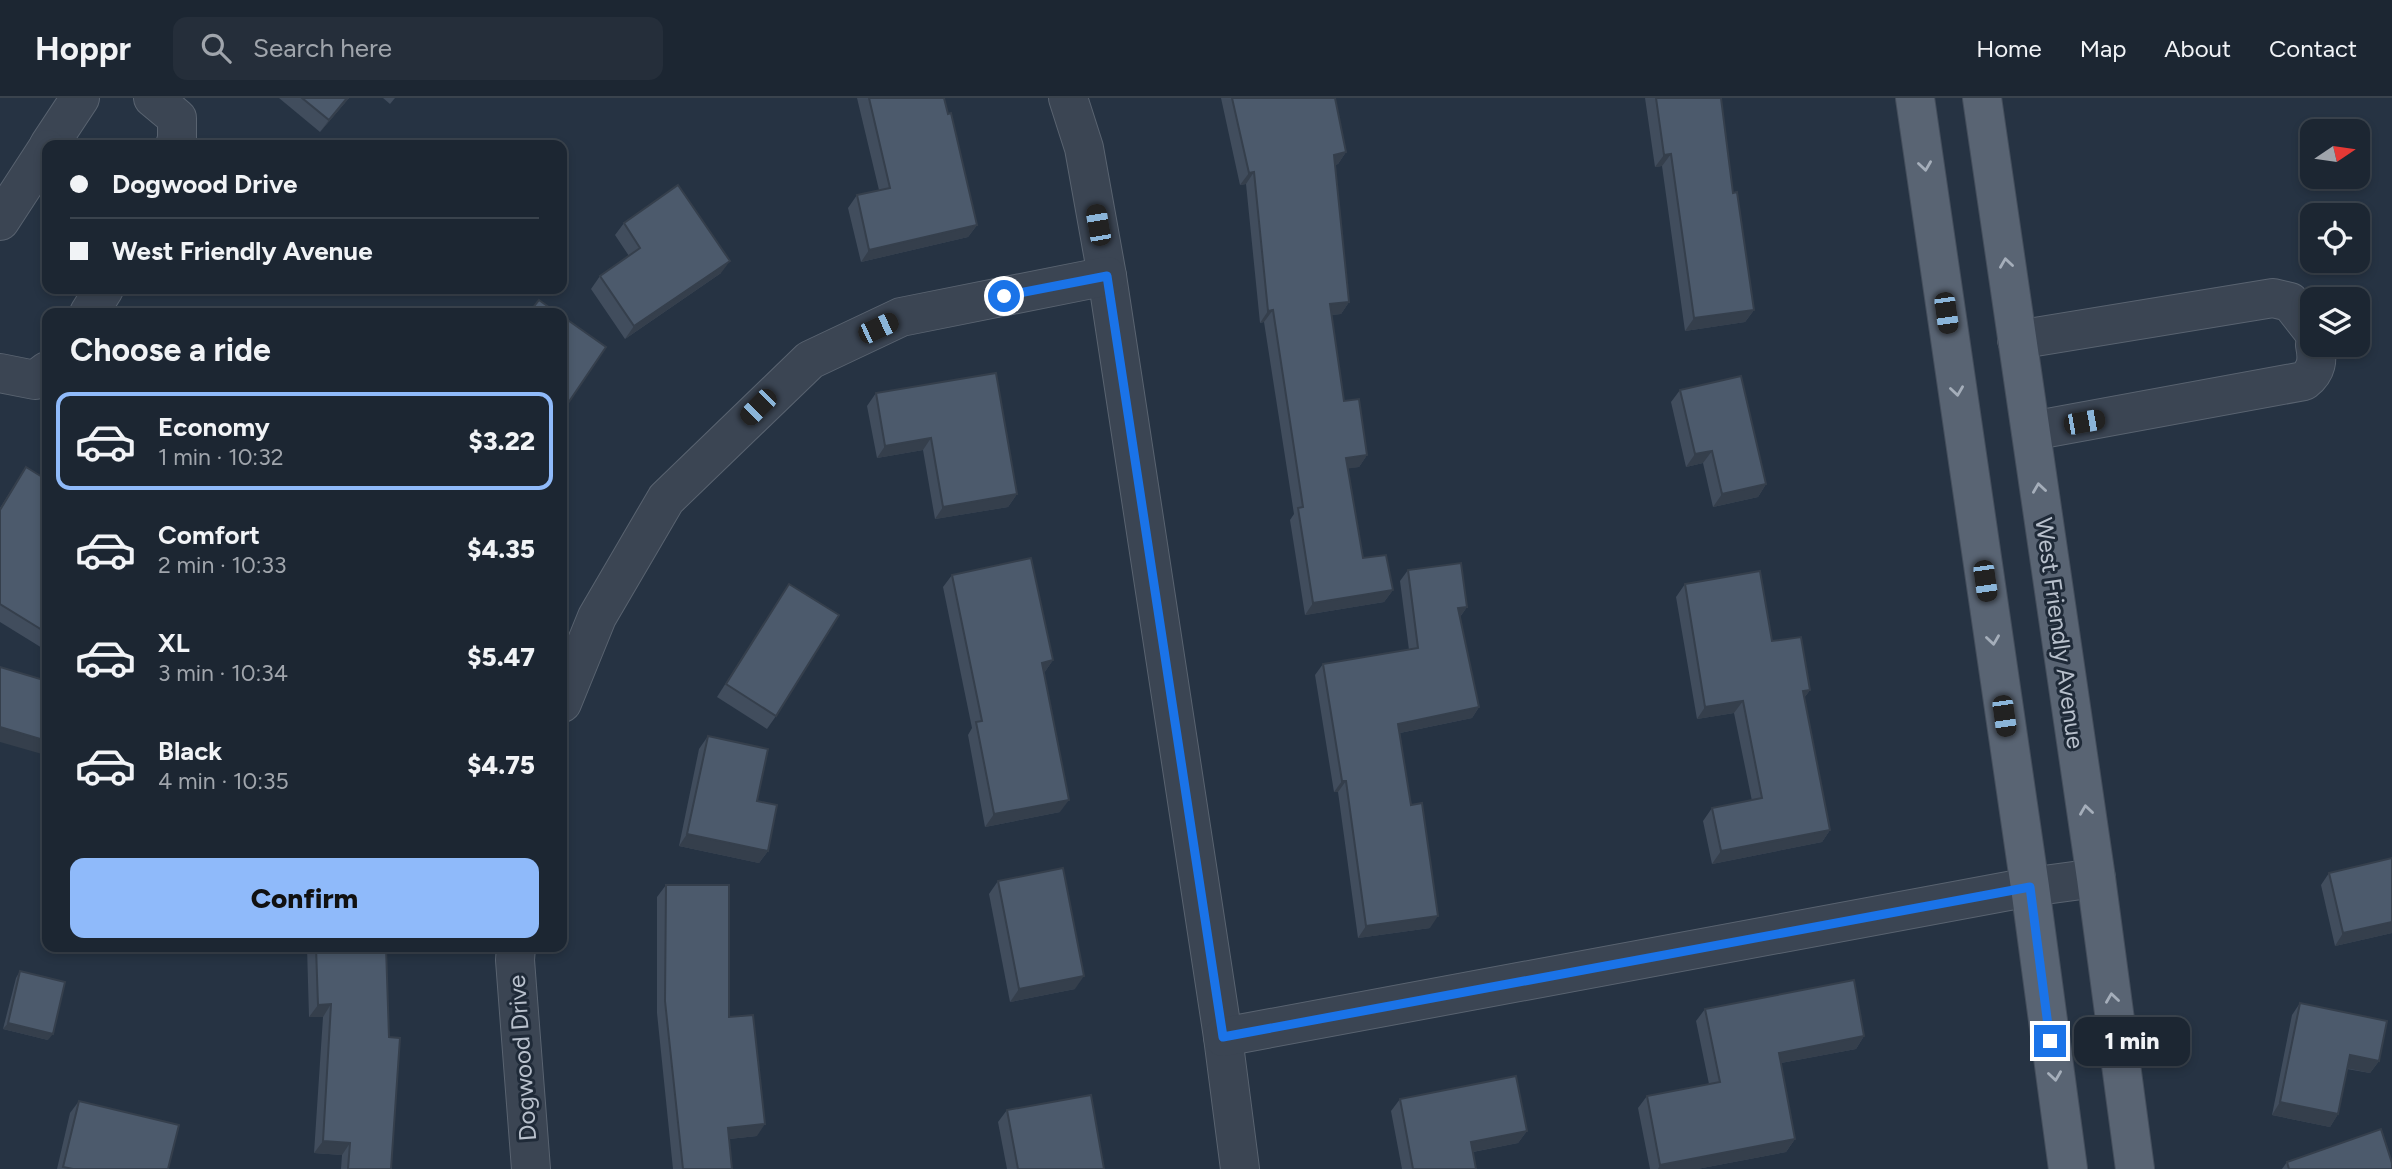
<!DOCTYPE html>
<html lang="en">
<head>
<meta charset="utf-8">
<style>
	:root { --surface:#1c2632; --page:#252e3a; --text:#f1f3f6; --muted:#a0a5ac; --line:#3a434d; --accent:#8fbafa }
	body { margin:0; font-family:Figtree,sans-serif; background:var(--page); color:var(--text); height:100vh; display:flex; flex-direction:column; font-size:26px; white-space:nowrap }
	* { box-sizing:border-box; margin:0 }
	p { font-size:23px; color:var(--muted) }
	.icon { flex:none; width:38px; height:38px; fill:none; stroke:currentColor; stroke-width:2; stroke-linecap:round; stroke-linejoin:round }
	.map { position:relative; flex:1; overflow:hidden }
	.drawer { position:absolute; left:42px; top:210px; width:525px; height:644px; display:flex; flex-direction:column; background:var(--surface); border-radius:14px; box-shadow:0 4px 10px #0003,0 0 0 2px var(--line) }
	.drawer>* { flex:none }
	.top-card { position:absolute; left:42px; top:42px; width:525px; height:154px; border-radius:14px; box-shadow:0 4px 10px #0003,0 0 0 2px var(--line); display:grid; align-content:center; height:154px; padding:0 28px; background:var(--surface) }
	.needle { width:46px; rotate:77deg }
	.fabs { position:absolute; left:2300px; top:21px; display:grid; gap:14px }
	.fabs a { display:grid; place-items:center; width:70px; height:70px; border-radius:14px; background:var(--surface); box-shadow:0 4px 10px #0003,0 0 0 2px var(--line); font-size:35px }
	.end { position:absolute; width:32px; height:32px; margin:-16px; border:9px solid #1a73e8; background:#fff; box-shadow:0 0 0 4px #fff }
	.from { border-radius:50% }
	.bubble { position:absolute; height:49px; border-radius:14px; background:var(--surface); box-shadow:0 4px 10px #0003,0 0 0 2px var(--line); font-size:23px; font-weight:800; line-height:49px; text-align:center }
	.car { position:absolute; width:21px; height:42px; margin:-21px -10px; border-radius:9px; box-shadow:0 0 5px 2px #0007; background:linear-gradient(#222 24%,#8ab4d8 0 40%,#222 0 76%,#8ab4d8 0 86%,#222 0) }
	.top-card b { display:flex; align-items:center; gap:24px; height:66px; font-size:26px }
	.top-card b+b { border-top:2px solid var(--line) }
	.top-card i { width:18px; height:18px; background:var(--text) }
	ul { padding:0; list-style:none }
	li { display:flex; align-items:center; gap:21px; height:98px; margin:0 14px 10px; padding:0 14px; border:4px solid transparent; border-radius:14px }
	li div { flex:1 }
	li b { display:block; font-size:26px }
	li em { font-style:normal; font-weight:800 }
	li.on { border-color:var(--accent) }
	li>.icon { width:63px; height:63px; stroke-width:1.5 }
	h2 { padding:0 28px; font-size:32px; line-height:84px }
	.button { display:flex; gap:14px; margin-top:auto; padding:14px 28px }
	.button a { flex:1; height:80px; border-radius:14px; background:var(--accent); color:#111; font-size:28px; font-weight:800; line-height:80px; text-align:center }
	header { display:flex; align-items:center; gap:42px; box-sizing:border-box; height:98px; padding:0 35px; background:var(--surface); border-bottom:2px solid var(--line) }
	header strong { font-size:33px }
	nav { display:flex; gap:38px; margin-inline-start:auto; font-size:24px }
	.search { width:490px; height:63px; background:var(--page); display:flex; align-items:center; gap:18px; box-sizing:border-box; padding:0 24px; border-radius:14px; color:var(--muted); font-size:26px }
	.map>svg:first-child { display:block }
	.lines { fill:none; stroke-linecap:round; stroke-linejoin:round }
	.minor-casing { stroke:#596370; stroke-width:40 }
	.major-casing { stroke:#444e5c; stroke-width:40 }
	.minor { stroke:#3b4553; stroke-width:38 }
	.major { stroke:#596473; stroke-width:38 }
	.wall { fill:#414d5d }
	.shaded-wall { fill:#353f4c }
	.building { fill:#4c5a6c; stroke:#353f4c; stroke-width:2 }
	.oneway { stroke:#a5aeba }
	.route { stroke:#1a73e8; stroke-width:9 }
	.labels { text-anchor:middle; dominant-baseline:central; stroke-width:6; stroke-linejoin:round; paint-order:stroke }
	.street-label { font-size:24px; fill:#b8c0cc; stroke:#1f2a38 }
</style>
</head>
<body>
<header>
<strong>Hoppr</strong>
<div class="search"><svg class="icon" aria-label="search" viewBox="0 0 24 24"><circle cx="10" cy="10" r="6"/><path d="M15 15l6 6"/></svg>Search here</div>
<nav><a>Home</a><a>Map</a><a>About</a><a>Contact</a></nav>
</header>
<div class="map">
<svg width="2392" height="1071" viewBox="0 0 2392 1071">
	<rect width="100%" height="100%" fill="#263343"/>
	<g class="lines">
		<!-- minor casing -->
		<g class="minor-casing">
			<g id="minor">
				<polyline points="153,0 177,20 177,41 175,47"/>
				<polyline points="1068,0 1084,50 1107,178 1223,939 1240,1071"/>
				<polyline points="49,47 80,0"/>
				<polyline points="0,123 47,51"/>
				<polyline points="89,215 104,191"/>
				<polyline points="2017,242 2273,200 2290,204 2312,232"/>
				<polyline points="0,275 35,282 47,273"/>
				<path d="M 2031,333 L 2304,283 C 2317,273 2318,262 2315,247"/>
				<polyline points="562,605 597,519 666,401 810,262 901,219 1107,178"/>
				<polyline points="516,849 515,862 531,1071"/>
				<polyline points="1223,939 2030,789 2096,780"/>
			</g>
		</g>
		<!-- major casing -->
		<g class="major-casing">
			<g id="major">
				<polyline points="1915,0 2030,789 2068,1071"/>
				<polyline points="1982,0 2096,780 2135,1071"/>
			</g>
		</g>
		<!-- minor -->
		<use href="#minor" class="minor"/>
		<!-- major -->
		<use href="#major" class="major"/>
	</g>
	<!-- wall -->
	<g class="wall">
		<polygon points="279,0 349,0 320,34"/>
		<polygon points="383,0 395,0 390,6"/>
		<polygon points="857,0 944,0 977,127 968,139 861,164 848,110 857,97 879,92"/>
		<polygon points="1221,0 1335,0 1346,54 1338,66 1335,67 1349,204 1341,216 1331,217 1344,303 1367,357 1359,369 1348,370 1363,460 1393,492 1384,504 1305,517 1290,422 1294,416 1264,224 1260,225 1246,86 1240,87"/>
		<polygon points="1645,0 1721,0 1733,95 1754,212 1745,224 1685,233 1662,68 1655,69"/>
		<polygon points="624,125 721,175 625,241 591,191 600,178 629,158 615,137"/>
		<polygon points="1680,292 1766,386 1758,399 1713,409 1703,365 1686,369 1671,304"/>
		<polygon points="876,295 1017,396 1008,409 935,421 923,352 877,360 867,308"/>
		<polygon points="26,369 47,382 47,553 0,524 0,410"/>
		<polygon points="1408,472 1467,509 1460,519 1479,609 1472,620 1400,635 1430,830 1358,840 1338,694 1334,694 1315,577 1323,566 1409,552 1400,483"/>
		<polygon points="952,477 1053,562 1044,575 1060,714 985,729 968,637 972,630 943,489"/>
		<polygon points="789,486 776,618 767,631 717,599"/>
		<polygon points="1685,486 1772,543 1810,592 1804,600 1830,732 1822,744 1712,766 1703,723 1712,710 1752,703 1734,615 1697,621 1676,499"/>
		<polygon points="708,638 768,753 759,765 679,748 699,651"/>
		<polygon points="2329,775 2392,835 2335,848 2321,787"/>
		<polygon points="998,783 1075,891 1010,904 989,796"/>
		<polygon points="666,787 729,919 757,1038 729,1041 732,1071 673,1071 657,915 657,799"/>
		<polygon points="307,849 386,849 391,1071 341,1071 342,1057 314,1055 323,919 309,919"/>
		<polygon points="20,873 48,942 3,931 16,880"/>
		<polygon points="2300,905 2379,963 2370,975 2347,971 2338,1016 2330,1029 2272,1017 2292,917"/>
		<polygon points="1705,911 1864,938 1856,951 1781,965 1795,1041 1786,1054 1697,1071 1650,1071 1638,1010 1647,998 1709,986 1696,923"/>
		<polygon points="1400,1001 1527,1033 1518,1045 1473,1054 1476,1071 1402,1071 1391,1013"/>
		<polygon points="79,1003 168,1071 57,1071 70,1015"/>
		<polygon points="1007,1012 1104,1071 1007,1071 998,1024"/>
		<polygon points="2287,1064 2392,1071 2282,1071"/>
	</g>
	<!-- shaded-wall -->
	<g class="shaded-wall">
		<polygon points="347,0 349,0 320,34 329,22"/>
		<polygon points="1346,54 1338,66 1326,69 1334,57"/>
		<polygon points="1671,56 1662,68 1655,69 1664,57"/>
		<polygon points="1254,74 1246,86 1240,87 1249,75"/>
		<polygon points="977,127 968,139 861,164 869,152"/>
		<polygon points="730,163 721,175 625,241 634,228"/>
		<polygon points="1349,204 1341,216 1321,218 1330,206"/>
		<polygon points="1273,212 1264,224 1260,225 1268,213"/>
		<polygon points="1754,212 1745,224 1685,233 1694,220"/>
		<polygon points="931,340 923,352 877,360 885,348"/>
		<polygon points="1712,353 1703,365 1686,369 1695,356"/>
		<polygon points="1367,357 1359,369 1338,372 1346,360"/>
		<polygon points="1766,386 1758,399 1713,409 1722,396"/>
		<polygon points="1017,396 1008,409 935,421 943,409"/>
		<polygon points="1393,492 1384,504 1305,517 1313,505"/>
		<polygon points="1467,509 1459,520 1458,510"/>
		<polygon points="1053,562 1044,575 1042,565"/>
		<polygon points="1810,592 1801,604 1803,593"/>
		<polygon points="1743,603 1734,615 1697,621 1705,609"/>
		<polygon points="1479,609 1472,620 1390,637 1398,626"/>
		<polygon points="0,629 47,643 47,649 42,656 0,644"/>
		<polygon points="1342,683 1346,683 1338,694 1334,694"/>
		<polygon points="1069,702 1060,714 985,729 994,716"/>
		<polygon points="1830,732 1822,744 1712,766 1721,753"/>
		<polygon points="687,736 768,753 759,765 679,748"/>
		<polygon points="1438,818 1430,830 1358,840 1366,828"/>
		<polygon points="2392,824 2392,835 2335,848 2343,835"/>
		<polygon points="1084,878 1075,891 1010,904 1019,891"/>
		<polygon points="331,906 323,919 309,919 318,907"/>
		<polygon points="8,925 53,936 48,942 3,931"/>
		<polygon points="1864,938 1856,951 1770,967 1779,955"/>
		<polygon points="2350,957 2379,963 2370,975 2341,969"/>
		<polygon points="2280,1004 2338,1016 2330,1029 2272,1017"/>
		<polygon points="765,1026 757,1038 719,1042 728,1030"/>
		<polygon points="1527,1033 1518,1045 1462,1056 1471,1044"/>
		<polygon points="1795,1041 1786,1054 1697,1071 1658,1071 1660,1067"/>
		<polygon points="323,1043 350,1045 342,1057 314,1055"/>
	</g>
	<!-- building -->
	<g class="building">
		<polygon points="302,0 347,0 329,22"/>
		<polygon points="869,0 944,0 948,16 951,15 977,127 869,152 857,97 890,90"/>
		<polygon points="1232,0 1335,0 1346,54 1334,57 1349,204 1330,206 1344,303 1359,301 1367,357 1346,360 1363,460 1386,457 1393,492 1313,505 1298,410 1303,409 1273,212 1268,213 1254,74 1249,75"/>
		<polygon points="1656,0 1721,0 1733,95 1737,94 1754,212 1694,220 1671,56 1664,57"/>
		<polygon points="678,87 730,163 634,228 600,178 640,150 624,125"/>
		<polygon points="539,202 557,215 529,215"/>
		<polygon points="562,218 606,249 562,314"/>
		<polygon points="996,275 1017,396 943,409 931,340 885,348 876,295"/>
		<polygon points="1741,278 1766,386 1722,396 1712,353 1695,356 1680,292"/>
		<polygon points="26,369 47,382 47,535 0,506 0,412"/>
		<polygon points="1031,460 1053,562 1042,565 1069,702 994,716 976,624 982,623 952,477"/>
		<polygon points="1461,465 1467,509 1458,510 1479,609 1398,626 1411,707 1422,705 1438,818 1366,828 1346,683 1342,683 1323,566 1418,550 1408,472"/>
		<polygon points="1760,473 1772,543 1801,539 1810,592 1803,593 1830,732 1721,753 1712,710 1762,700 1743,603 1705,609 1685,486"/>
		<polygon points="789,486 839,517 776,618 726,586"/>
		<polygon points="0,569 47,583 47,643 0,629"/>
		<polygon points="708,638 768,651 757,703 777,707 768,753 687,736"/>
		<polygon points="2392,760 2392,824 2343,835 2329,775"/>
		<polygon points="1063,770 1084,878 1019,891 998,783"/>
		<polygon points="666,787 729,787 729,919 753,917 765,1026 728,1030 732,1071 683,1071 665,903"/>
		<polygon points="316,849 386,849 389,939 400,940 391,1071 348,1071 350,1045 323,1043 331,906 318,907"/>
		<polygon points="20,873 65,884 53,936 8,925"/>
		<polygon points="1854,882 1864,938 1779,955 1795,1041 1660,1067 1647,998 1720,984 1705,911"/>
		<polygon points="2300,905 2387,923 2379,963 2350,957 2338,1016 2280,1004"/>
		<polygon points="1516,978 1527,1033 1471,1044 1476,1071 1413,1071 1400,1001"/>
		<polygon points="1091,997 1104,1071 1018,1071 1007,1012"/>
		<polygon points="79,1003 179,1027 168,1071 73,1071 63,1069"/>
		<polygon points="2381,1031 2392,1065 2392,1071 2289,1071 2287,1064"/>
	</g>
	<!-- one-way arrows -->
	<defs><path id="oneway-chevron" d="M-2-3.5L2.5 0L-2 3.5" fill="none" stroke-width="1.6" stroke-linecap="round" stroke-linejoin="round" transform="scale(1.75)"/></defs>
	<g class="oneway">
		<use href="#oneway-chevron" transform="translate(1925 68) rotate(82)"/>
		<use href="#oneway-chevron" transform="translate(2006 165) rotate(-98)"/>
		<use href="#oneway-chevron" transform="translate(1957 293) rotate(82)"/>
		<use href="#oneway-chevron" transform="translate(2039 390) rotate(-98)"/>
		<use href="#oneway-chevron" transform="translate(1993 542) rotate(82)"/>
		<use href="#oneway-chevron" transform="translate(2086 712) rotate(-98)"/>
		<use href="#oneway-chevron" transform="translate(2112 900) rotate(-98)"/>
		<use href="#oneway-chevron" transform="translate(2055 978) rotate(82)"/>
	</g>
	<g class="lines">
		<!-- route -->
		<polyline class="route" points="1004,198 1107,178 1223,939 2030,789 2050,943"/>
	</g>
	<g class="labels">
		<!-- street labels -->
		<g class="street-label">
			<text transform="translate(2060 535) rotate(82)">West Friendly Avenue</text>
			<text transform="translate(522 960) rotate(-94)">Dogwood Drive</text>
		</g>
	</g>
</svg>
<div class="fabs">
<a><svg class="needle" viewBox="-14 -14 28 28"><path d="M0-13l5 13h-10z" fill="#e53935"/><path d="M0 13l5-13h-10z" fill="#a0a5ac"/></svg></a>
<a><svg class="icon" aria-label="locate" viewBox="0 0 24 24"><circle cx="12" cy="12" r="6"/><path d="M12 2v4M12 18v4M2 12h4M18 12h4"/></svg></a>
<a><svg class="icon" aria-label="layers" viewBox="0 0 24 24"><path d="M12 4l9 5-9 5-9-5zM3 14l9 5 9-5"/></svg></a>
</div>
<i class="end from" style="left:1004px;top:198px"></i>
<i class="end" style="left:2050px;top:943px"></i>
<div class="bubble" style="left:2074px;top:919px;width:116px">1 min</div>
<i class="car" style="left:1098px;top:127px;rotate:350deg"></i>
<i class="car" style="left:1946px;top:215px;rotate:172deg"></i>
<i class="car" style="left:878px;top:230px;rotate:65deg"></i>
<i class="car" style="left:758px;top:309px;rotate:225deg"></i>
<i class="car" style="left:2084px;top:324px;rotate:80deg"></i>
<i class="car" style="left:1985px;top:483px;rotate:172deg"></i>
<i class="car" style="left:2004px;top:618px;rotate:172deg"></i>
<div class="top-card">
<b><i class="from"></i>Dogwood Drive</b>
<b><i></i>West Friendly Avenue</b>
</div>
<section class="drawer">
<h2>Choose a ride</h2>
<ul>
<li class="on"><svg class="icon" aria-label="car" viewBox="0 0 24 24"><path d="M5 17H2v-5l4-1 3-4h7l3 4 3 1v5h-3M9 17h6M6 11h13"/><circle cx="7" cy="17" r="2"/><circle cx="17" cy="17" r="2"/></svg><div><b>Economy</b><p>1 min · 10:32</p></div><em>$3.22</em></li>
<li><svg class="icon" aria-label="car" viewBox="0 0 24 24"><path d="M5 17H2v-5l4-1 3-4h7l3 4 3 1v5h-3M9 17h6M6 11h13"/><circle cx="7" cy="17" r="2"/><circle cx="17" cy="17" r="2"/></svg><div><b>Comfort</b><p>2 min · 10:33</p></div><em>$4.35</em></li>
<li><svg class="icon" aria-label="car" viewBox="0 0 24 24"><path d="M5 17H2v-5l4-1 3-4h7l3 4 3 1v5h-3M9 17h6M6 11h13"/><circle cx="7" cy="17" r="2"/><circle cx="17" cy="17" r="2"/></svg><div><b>XL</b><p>3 min · 10:34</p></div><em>$5.47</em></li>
<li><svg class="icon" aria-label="car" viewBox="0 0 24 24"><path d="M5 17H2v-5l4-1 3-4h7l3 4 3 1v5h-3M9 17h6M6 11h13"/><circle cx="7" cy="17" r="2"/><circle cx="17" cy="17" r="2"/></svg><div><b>Black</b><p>4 min · 10:35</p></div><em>$4.75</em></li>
</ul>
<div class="button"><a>Confirm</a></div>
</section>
</div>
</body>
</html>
